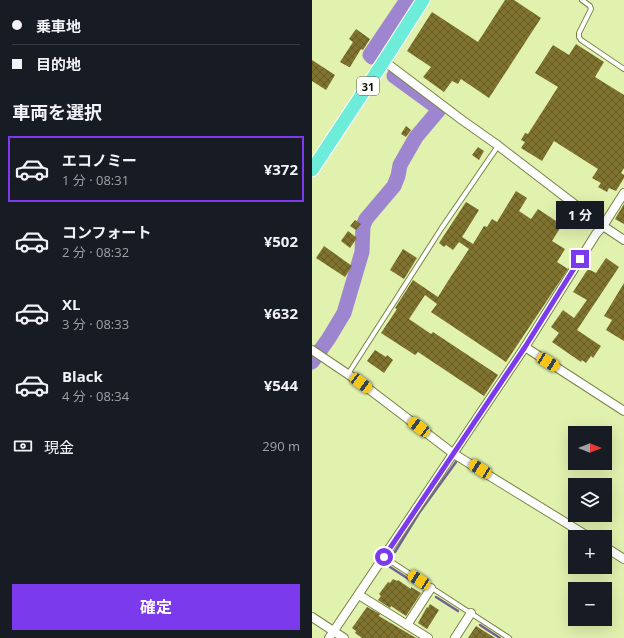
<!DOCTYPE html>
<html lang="ja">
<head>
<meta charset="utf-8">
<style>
	:root { --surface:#171b24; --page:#242831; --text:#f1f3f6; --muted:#9ea1a6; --line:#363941; --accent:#7c3aed }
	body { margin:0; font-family:"Open Sans","Noto Sans JP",sans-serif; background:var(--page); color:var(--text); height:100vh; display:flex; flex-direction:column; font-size:15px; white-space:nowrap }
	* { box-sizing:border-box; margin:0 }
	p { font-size:13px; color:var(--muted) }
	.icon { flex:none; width:22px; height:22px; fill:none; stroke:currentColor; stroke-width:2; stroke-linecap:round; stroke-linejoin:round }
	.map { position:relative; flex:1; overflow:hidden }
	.sheet { display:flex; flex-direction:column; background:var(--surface); width:312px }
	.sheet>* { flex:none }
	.banner { display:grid; align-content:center; height:88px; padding:0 12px; background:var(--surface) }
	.needle { width:26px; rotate:90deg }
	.buttons { position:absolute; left:256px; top:426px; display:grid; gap:8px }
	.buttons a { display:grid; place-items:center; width:44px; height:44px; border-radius:0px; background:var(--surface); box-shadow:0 4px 16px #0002; font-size:20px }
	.end { position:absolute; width:18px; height:18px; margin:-9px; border:5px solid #7c3aed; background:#fff; box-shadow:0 0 0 2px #fff }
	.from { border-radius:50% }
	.bubble { position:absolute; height:28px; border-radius:0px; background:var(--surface); box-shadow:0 4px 16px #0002; font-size:13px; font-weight:700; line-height:28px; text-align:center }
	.car { position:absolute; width:12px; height:24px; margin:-12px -6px; border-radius:5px; box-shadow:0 0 3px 1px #0007; background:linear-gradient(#f5c518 24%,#345 0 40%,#f5c518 0 76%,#345 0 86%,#f5c518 0) }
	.banner b { display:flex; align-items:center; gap:14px; height:38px; font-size:15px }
	.banner b+b { border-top:1px solid var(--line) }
	.banner i { width:10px; height:10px; background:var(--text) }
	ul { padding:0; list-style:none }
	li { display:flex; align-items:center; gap:12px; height:66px; margin:0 8px 6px; padding:0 4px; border:2px solid transparent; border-radius:0px }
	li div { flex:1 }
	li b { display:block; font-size:15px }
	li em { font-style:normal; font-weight:700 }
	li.active { border-color:var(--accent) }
	li>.icon { width:36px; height:36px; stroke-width:1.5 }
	h2 { padding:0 12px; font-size:18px; line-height:48px }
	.pay { display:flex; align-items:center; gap:10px; height:44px; padding:0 12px; font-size:15px }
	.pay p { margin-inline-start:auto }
	.button { display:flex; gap:8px; margin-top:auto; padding:8px 12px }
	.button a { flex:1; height:46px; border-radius:0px; background:var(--accent); color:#fff; font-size:16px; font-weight:700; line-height:46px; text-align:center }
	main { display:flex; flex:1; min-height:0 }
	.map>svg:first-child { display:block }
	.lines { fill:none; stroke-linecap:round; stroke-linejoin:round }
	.stream { stroke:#726291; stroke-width:2.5 }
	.river { stroke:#9e85cf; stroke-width:15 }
	.building { fill:url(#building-cross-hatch) }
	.lane-casing { stroke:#778545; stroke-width:6 }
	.street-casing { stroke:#778545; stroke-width:10 }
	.primary-casing { stroke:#fff; stroke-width:15 }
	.lane { stroke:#fff; stroke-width:4 }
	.street { stroke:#fff; stroke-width:8 }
	.primary { stroke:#6eecda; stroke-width:13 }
	.route { stroke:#7c3aed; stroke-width:5 }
	.labels { text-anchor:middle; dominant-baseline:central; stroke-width:3; stroke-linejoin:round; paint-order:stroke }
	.shield { fill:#fff; stroke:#56584c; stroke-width:1 }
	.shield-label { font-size:11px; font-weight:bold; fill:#0d1100 }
</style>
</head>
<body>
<main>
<section class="sheet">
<div class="banner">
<b><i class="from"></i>乗車地</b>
<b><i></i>目的地</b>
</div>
<h2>車両を選択</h2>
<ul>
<li class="active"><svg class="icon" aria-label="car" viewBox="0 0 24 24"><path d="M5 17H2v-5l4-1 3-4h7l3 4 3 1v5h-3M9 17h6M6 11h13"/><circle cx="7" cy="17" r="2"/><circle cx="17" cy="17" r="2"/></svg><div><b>エコノミー</b><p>1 分 · 08:31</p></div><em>¥372</em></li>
<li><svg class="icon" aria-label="car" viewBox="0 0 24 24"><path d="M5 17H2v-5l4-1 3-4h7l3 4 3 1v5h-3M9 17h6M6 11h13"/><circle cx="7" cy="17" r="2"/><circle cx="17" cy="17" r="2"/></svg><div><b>コンフォート</b><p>2 分 · 08:32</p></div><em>¥502</em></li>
<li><svg class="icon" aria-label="car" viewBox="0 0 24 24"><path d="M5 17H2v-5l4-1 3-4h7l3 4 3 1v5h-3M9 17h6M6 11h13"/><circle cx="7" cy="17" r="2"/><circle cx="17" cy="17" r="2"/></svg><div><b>XL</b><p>3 分 · 08:33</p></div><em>¥632</em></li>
<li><svg class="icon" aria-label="car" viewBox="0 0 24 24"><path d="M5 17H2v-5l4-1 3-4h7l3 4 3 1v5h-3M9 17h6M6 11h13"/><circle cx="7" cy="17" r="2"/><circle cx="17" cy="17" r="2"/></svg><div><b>Black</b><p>4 分 · 08:34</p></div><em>¥544</em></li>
</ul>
<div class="pay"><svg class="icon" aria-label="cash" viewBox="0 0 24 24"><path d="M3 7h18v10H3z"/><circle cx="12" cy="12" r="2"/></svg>現金<p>290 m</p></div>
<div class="button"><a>確定</a></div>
</section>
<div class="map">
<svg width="312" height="638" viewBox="0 0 312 638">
	<defs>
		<pattern id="building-cross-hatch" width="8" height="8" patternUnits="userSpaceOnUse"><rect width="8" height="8" fill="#7f732f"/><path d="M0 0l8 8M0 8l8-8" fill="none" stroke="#665d26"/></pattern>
	</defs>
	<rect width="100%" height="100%" fill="#e1f1ae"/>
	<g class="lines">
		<!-- stream -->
		<g class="stream">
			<polyline points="83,552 107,513 144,462"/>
			<polyline points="78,567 109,587"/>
			<polyline points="124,597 146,611"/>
			<polyline points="168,625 188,638"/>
		</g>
		<!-- river -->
		<g class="river">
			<polyline points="60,57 58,55 95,0"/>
			<polyline points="0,362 17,338 32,313 50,252 51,226 54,219 82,186 86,176 88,165 104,137 126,111 126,108 82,76"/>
		</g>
	</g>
	<!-- building -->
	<g class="building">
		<polygon points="193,0 202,0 229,18 177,98 149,79 146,84 140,81 132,92 111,77 119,67 95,51 120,12 166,42"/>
		<polygon points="44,29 58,39 51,50 49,49 38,67 37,67 28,62 41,42 37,39"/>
		<polygon points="264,44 292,62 283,77 312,95 312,168 309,173 312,175 312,178 304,191 297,188 295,192 286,187 289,183 280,178 286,169 242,141 230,161 209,148 213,142 209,140 213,133 216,134 246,87 223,73 241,45 257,55"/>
		<polygon points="0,60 23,75 14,90 0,81"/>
		<polygon points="94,126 99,130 94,137 89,134"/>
		<polygon points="166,147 172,151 167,160 160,155"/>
		<polygon points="204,191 215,198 207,211 219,219 226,209 250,225 240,241 253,249 245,262 256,269 194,362 119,312 125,304 113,295 97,319 119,334 121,332 186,375 172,396 106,352 103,355 69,333 85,309 83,308 101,280 126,297 136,281 157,249 147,242 141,250 134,245 132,247 127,243 154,202 167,210 150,237 161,244 172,226 175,227 180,219 185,222"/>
		<polygon points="312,204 312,224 303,219"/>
		<polygon points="43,220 49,224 44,230 38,226"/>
		<polygon points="36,231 45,238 38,248 29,241"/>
		<polygon points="12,246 40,266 33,277 4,258"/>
		<polygon points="91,249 105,258 92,279 78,270"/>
		<polygon points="294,258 307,267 265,330 289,346 281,358 279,356 274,363 270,360 269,362 240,342 247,333 239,327 251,310 262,318 275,300 261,292 276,269 284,273"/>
		<polygon points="312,283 312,341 294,330 300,320 292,316"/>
		<polygon points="63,350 74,357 75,355 81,360 72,373 55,361"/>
		<polygon points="81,579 85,581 86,580 99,589 99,587 109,593 94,616 79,606 78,608 66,600 69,596 67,594 76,582 78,583"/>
		<polygon points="118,604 127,610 115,629 106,623 115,607 116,608"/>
		<polygon points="55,607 68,614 67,616 104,638 50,638 43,633 44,631 40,628"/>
		<polygon points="164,626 183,638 156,638"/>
	</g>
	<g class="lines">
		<!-- lane casing -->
		<g class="lane-casing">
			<g id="lane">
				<polyline points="270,0 278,6 279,9 267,33 267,37 269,40 312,69"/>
				<polyline points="36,374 129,229 186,146"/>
				<polyline points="72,557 197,638"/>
			</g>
		</g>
		<!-- street casing -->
		<g class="street-casing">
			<g id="street">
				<polyline points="72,61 150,120 184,144 291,226 312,240"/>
				<polyline points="213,347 312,411"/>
				<polyline points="0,350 49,383 142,454 277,537"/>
				<polyline points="293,547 312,559"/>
				<polyline points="47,595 116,638"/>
				<polyline points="0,617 32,638"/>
				<polyline points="95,625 119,588"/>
				<polyline points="17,638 213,347 284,234 291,226 312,193"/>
				<polyline points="143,638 159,613"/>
			</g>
		</g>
		<!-- primary casing -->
		<g class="primary-casing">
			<polyline id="primary" points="0,170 72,61 111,0"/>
		</g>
		<!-- lane -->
		<use href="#lane" class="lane"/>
		<!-- street -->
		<use href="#street" class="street"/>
		<!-- primary -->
		<use href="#primary" class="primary"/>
	</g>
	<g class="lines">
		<!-- route -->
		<polyline class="route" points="72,557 213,347 268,259"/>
	</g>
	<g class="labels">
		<!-- shield labels -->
		<rect class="shield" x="45" y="77" width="22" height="18" rx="3"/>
		<g class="shield-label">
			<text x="56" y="86">31</text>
		</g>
	</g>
</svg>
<div class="buttons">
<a><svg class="needle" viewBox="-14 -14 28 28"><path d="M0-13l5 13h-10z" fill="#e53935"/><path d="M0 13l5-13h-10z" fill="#9ea1a6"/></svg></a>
<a><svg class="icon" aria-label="layers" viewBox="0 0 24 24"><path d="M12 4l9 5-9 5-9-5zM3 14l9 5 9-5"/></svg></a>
<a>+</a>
<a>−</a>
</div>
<i class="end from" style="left:72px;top:557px"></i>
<i class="end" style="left:268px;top:259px"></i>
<div class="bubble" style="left:244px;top:201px;width:48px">1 分</div>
<i class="car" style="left:236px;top:362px;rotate:122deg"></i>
<i class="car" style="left:49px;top:383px;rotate:127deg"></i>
<i class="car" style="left:107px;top:427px;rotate:307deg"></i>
<i class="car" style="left:168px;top:469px;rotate:302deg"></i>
<i class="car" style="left:107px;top:580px;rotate:303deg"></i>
</div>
</main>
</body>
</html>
